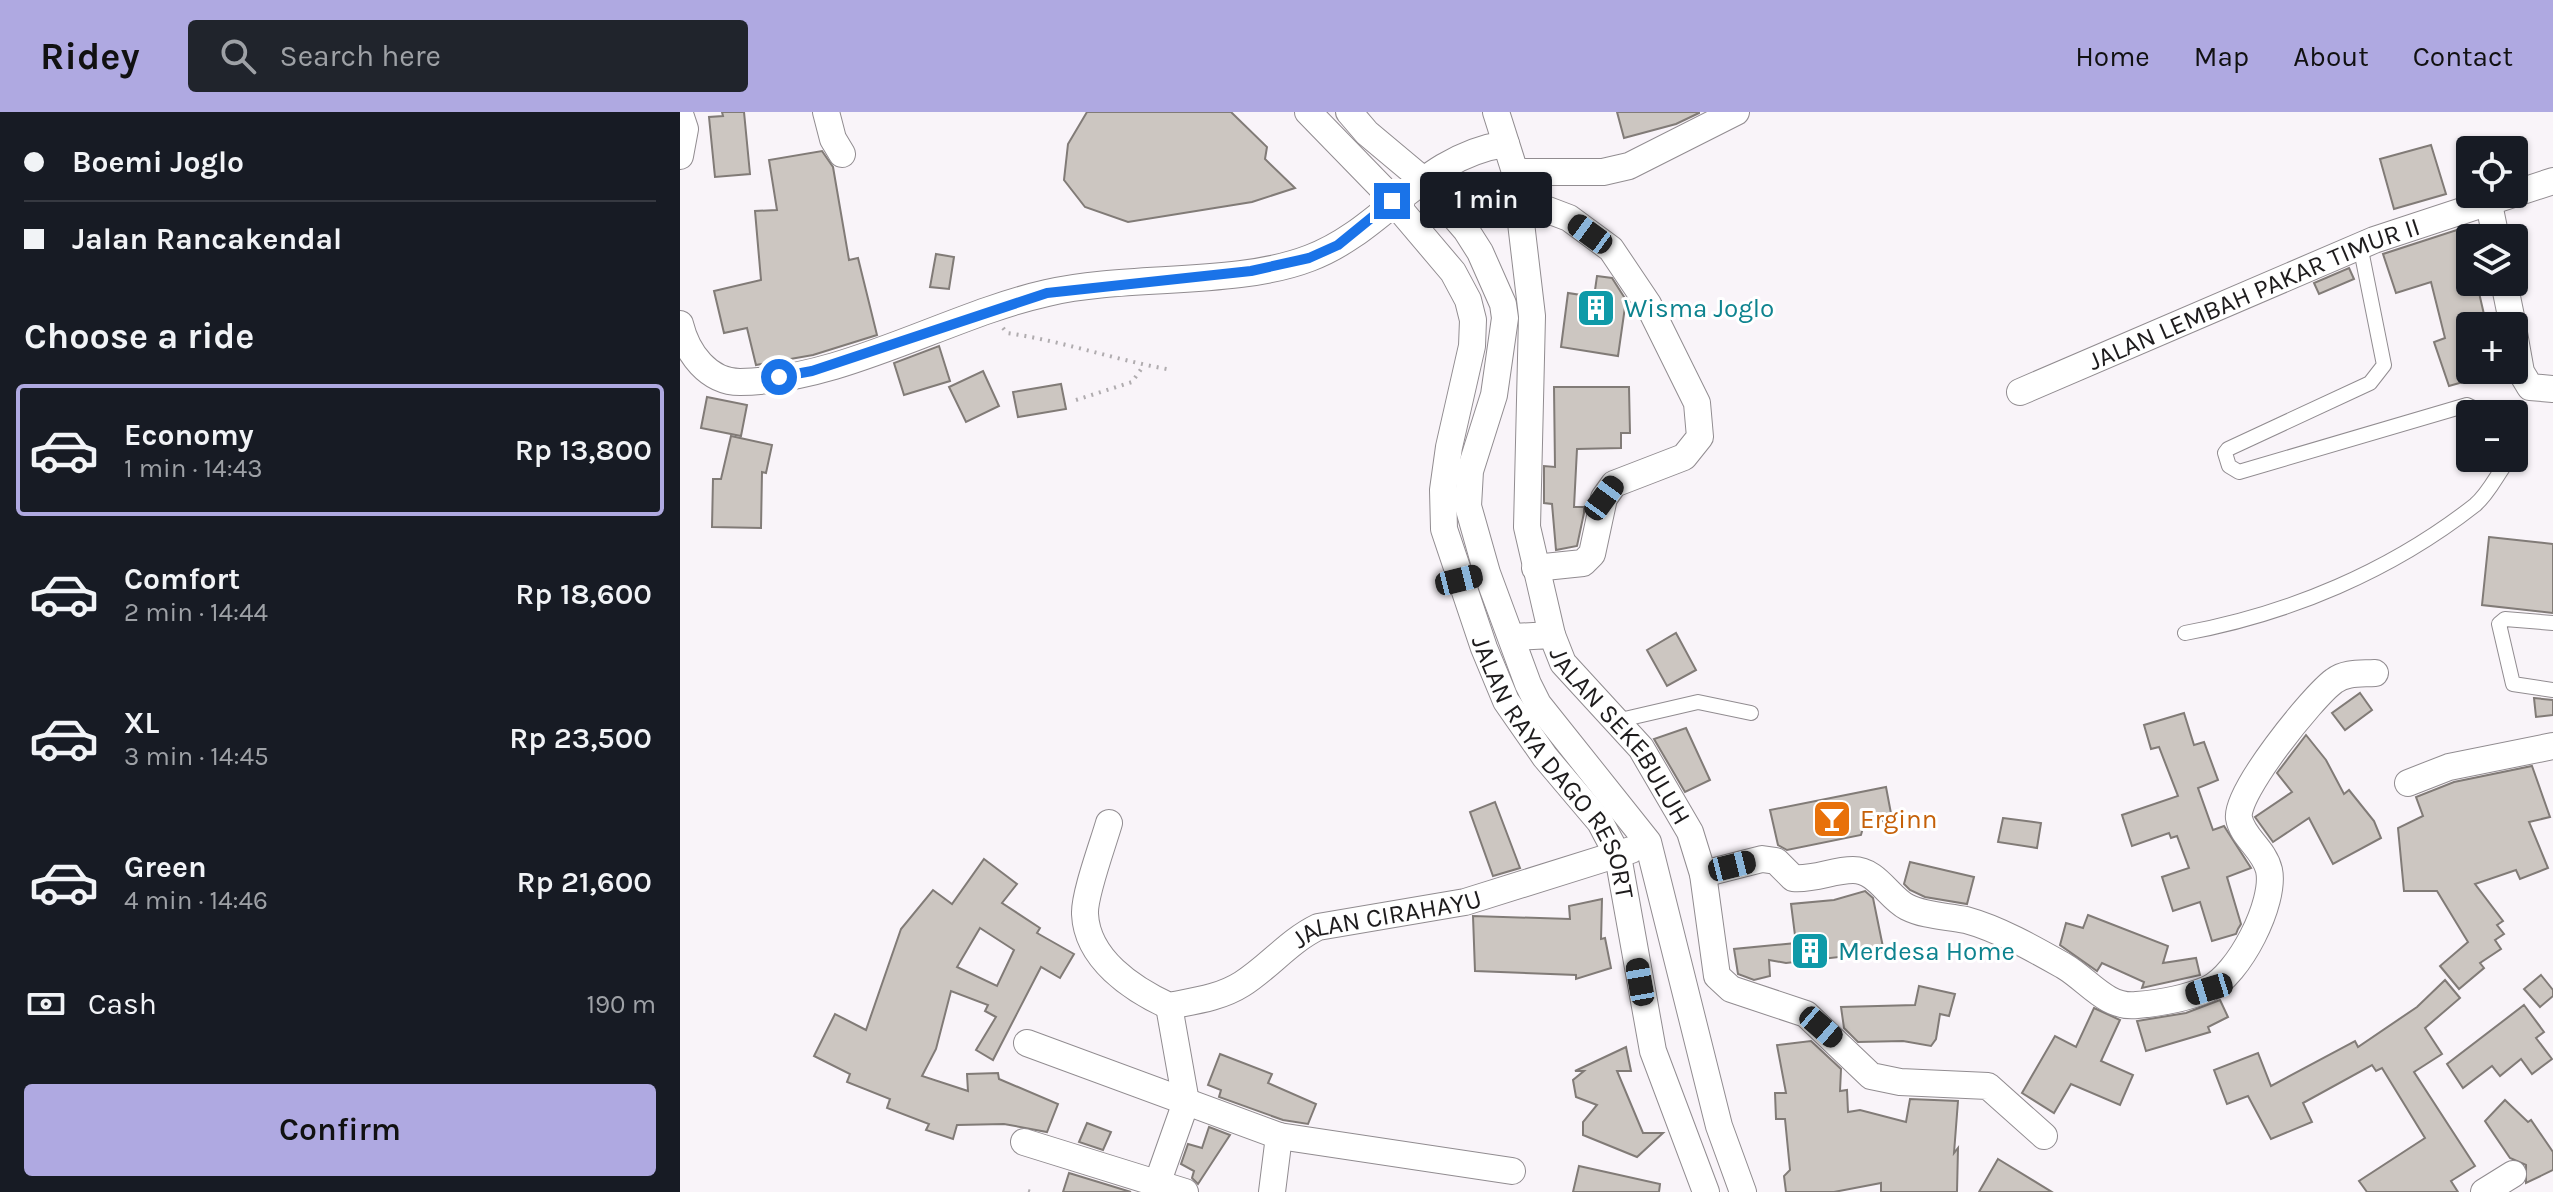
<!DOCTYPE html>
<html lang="en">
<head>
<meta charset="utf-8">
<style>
	:root { --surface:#171b24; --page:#20242c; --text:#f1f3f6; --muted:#9ea1a6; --line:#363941; --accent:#afa9e1 }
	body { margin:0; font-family:Karla,sans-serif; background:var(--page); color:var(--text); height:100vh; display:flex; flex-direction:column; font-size:30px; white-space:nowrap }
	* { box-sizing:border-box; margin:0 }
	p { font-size:26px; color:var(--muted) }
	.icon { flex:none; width:44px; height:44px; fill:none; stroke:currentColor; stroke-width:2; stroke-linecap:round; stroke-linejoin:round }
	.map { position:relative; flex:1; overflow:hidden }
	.drawer { display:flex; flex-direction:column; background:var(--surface); width:680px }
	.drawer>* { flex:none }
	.guide { display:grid; align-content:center; height:176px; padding:0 24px; background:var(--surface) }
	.fabs { position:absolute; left:1776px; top:24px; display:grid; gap:16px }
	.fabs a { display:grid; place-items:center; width:72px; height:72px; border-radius:8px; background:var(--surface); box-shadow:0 2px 6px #0004; font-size:40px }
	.end { position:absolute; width:36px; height:36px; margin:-18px; border:10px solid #1a73e8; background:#fff; box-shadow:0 0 0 4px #fff }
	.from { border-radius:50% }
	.bubble { position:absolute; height:56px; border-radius:8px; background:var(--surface); box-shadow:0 2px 6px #0004; font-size:26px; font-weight:600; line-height:56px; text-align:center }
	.car { position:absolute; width:24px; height:48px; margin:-24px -12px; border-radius:10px; box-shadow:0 0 6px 2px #0007; background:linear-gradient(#222 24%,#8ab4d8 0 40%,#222 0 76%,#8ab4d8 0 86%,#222 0) }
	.guide b { display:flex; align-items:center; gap:28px; height:76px; font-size:30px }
	.guide b+b { border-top:2px solid var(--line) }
	.guide i { width:20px; height:20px; background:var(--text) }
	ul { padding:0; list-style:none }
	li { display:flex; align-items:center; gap:24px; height:132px; margin:0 16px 12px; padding:0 8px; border:4px solid transparent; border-radius:8px }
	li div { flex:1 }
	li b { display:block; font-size:30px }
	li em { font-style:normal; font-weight:600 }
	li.current { border-color:var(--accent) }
	li>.icon { width:72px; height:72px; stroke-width:1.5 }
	h2 { padding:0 24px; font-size:36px; line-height:96px }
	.pay { display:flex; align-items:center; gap:20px; height:88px; padding:0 24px; font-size:30px }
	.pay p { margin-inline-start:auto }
	.primary-button { display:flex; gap:16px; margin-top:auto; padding:16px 24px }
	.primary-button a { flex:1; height:92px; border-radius:8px; background:var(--accent); color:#111; font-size:32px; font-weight:600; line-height:92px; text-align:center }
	header { display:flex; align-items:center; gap:48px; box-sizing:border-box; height:112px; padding:0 40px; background:var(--accent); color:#111 }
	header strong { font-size:38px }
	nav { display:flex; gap:44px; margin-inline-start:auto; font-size:28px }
	.search { width:560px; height:72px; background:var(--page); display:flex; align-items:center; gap:20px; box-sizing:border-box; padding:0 28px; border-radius:8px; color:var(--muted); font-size:30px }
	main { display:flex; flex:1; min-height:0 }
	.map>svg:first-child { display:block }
	.building { fill:#ccc6c1; stroke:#817b77; stroke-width:2; fill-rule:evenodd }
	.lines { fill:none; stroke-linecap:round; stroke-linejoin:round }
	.service-casing { stroke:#918c90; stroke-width:16 }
	.minor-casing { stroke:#918c90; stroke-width:28 }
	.path { stroke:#b0acaf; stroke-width:4; stroke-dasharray:2 6; stroke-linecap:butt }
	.service { stroke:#fff; stroke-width:14 }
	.minor { stroke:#fff; stroke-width:26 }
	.route { stroke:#1a73e8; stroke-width:10 }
	.labels { text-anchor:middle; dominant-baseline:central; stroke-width:6; stroke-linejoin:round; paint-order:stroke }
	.street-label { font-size:26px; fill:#1e1c1d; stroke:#fff }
	.culture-label { font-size:26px; fill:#0d838f; stroke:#fff; text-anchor:start }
	.food-label { font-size:26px; fill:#c56008; stroke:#fff; text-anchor:start }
</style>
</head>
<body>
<header>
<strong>Ridey</strong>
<div class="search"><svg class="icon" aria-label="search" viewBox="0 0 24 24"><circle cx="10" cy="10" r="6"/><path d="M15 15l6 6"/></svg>Search here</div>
<nav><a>Home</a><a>Map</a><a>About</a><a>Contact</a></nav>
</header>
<main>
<section class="drawer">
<div class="guide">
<b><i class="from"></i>Boemi Joglo</b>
<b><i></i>Jalan Rancakendal</b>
</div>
<h2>Choose a ride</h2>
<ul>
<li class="current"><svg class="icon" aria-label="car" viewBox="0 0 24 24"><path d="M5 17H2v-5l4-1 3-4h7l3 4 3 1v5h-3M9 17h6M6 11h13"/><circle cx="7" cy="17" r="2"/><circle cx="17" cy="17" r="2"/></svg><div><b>Economy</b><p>1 min · 14:43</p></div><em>Rp 13,800</em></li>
<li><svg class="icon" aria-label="car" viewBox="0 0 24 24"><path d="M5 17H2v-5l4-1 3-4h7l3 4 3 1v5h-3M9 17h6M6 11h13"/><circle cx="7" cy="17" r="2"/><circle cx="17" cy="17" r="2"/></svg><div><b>Comfort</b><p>2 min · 14:44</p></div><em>Rp 18,600</em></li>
<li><svg class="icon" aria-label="car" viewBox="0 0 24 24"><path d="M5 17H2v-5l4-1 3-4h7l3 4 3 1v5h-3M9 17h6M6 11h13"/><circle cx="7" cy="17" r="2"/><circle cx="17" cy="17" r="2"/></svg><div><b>XL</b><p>3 min · 14:45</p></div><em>Rp 23,500</em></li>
<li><svg class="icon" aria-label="car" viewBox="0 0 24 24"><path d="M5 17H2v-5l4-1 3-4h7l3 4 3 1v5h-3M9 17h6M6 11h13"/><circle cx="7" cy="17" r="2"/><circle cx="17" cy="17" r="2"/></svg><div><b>Green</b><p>4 min · 14:46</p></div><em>Rp 21,600</em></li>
</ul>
<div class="pay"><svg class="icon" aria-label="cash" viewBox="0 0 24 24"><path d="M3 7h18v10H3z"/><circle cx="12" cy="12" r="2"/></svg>Cash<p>190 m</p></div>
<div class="primary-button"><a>Confirm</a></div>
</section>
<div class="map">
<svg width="1873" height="1080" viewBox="0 0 1873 1080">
	<rect width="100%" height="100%" fill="#f9f4f9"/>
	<!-- building -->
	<g class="building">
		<polygon points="42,0 64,0 70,62 35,65 29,5 43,4"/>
		<polygon points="407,0 551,0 587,35 585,47 615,76 572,90 448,110 405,95 384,68 388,32"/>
		<polygon points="937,0 1019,0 1019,1 996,12 944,26"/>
		<polygon points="1751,33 1766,82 1714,97 1700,47"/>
		<polygon points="142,39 153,55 169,148 178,146 197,223 133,243 76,253 67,216 44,221 34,179 81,168 75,99 97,98 89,48"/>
		<polygon points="1786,115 1790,126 1790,174 1797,172 1806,211 1790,214 1790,268 1769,274 1754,230 1765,226 1751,170 1716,181 1703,142"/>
		<polygon points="256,142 274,145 269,177 250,175"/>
		<polygon points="1669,156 1674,167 1639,182 1634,171"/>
		<polygon points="917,164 932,166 946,188 938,244 881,235 888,181 914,185"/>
		<polygon points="259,234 270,269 224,283 214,251"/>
		<polygon points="303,259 319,294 286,310 269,275"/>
		<polygon points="381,272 386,297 338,305 333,280"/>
		<polygon points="874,275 949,275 950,321 941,321 941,336 897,337 894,395 904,395 904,401 897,434 876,438 872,392 864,391 864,354 875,355"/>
		<polygon points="27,285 67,293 61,324 21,316"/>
		<polygon points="51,324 92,333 86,361 82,360 81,416 32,415 33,367 41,367"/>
		<polygon points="1809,425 1873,432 1873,501 1802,493"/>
		<polygon points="996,521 1016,558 987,574 967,538"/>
		<polygon points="1680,581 1692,598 1665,618 1652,601"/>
		<polygon points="1854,586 1873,588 1873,603 1856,605"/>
		<polygon points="1504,601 1514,633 1524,630 1538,668 1518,676 1533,718 1544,714 1571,756 1547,765 1561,812 1558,817 1556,822 1532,829 1520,790 1493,799 1482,765 1509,756 1497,724 1491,726 1489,721 1452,734 1442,703 1498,684 1479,635 1471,637 1464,613"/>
		<polygon points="1006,616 1030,668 1005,680 974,627"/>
		<polygon points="1626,623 1646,648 1664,682 1669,678 1694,709 1701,726 1653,752 1629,706 1593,730 1575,705 1612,680 1597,661"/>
		<polygon points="1852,654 1870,705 1849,710 1868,756 1840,767 1836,758 1795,772 1823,809 1817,813 1824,822 1815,828 1821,837 1800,851 1804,856 1779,877 1760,854 1788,830 1757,779 1724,779 1718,716 1743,704 1736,685 1774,670"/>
		<polygon points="1206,675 1213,712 1186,705 1181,723 1107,738 1098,733 1090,698"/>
		<polygon points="815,690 840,756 813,764 790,700"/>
		<polygon points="1323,706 1361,711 1357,736 1318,730"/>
		<path d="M 304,747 L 337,772 L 322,791 L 360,816 L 357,821 L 394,842 L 380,866 L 361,855 L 313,948 L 296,938 L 316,905 L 305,899 L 308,893 L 271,879 L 256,937 L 242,964 L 288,979 L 287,962 L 318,961 L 319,967 L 378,992 L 367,1020 L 324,1012 L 277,1013 L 273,1027 L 246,1018 L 249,1012 L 207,996 L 210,987 L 167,970 L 170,962 L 134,944 L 155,902 L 186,918 L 221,817 L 253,778 L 272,792 ZM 300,816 L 334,838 L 317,874 L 277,855 Z"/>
		<polygon points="1230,750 1294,765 1287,792 1245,785 1230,778 1224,772"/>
		<polygon points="1185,779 1193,786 1204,840 1106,851 1089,848 1090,864 1074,868 1058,862 1054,837 1116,831 1111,792 1154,788"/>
		<polygon points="922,787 921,827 925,826 931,856 896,867 896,863 795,859 793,804 890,807 889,794"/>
		<polygon points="1408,803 1488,834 1483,851 1516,846 1520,863 1462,876 1464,870 1422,851 1417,859 1380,833 1386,811 1403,816"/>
		<polygon points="1861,863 1873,878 1873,884 1860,895 1844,877"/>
		<polygon points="1765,868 1780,886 1745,916 1762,942 1734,960 1795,1054 1771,1069 1778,1080 1687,1080 1679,1069 1745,1026 1702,956 1696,959 1692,953 1623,991 1632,1010 1591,1027 1568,984 1547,992 1534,958 1578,941 1591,974 1675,929 1678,935 1737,895"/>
		<polygon points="1239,874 1275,882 1269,904 1260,902 1256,927 1251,934 1223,929 1178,930 1164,916 1161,895 1235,893"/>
		<polygon points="1540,888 1548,905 1528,915 1530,920 1466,939 1457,909 1506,901"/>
		<polygon points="1844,893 1864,920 1856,926 1872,947 1852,962 1841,947 1820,964 1812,954 1783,976 1767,952"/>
		<polygon points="1414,896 1440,908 1421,949 1453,963 1440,993 1391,972 1374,1001 1342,981 1375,924 1396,935"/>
		<polygon points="1131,929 1161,957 1160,979 1167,978 1168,1000 1180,998 1226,1010 1230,987 1278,989 1274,1041 1278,1036 1277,1080 1201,1080 1201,1071 1154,1080 1106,1080 1104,1064 1110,1058 1105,1007 1096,1007 1095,981 1106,981 1097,933"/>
		<polygon points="946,935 951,959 937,959 963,1021 983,1021 957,1045 903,1023 903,1010 917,993 896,985 893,968 904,959 895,959"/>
		<polygon points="540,942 592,962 588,971 636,992 628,1012 603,1008 539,985 541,978 528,973"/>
		<polygon points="1825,988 1848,1010 1851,1008 1873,1040 1873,1058 1846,1071 1846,1053 1830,1046 1805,1009"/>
		<polygon points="407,1011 431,1020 423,1038 399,1030"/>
		<polygon points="529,1015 550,1023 518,1072 512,1066 514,1059 501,1052 508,1032 522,1036"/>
		<polygon points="1318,1047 1372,1080 1299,1080"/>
		<polygon points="899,1054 980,1072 979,1080 893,1080"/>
		<polygon points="389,1061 451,1080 383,1080"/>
	</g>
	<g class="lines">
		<!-- service casing -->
		<g class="service-casing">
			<g id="service">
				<polyline points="1680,133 1704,253 1690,271 1548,337 1545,341 1549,354 1559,360 1787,293 1806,302"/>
				<polyline points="1873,511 1825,507 1819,512 1833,572 1873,578"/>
				<path d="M 1505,521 C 1609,502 1711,459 1795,393 C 1807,383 1815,367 1824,354 L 1823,346"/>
				<polyline points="936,609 1018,590 1071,601"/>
			</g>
		</g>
		<!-- minor casing -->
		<g class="minor-casing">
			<g id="minor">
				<polyline points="146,0 153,27 162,42"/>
				<path id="s1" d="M 628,0 L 701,75 L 773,160 L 788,188 L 793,208 L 792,234 L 769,335 L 763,378 L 764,417 L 804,536 L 826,589 L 865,645 L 920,710 L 938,744 L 973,939 L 1026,1080"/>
				<polyline points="669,0 687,21 742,67 786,118 800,140 823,192 825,206 814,283 790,359 788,394 807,461 848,572 858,592 968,730 1039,1014 1063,1080"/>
				<polyline points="816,0 835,60 923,60 949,54 1056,0"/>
				<polyline points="0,2 5,17 0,44"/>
				<polyline points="835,60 852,204 847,415 872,523"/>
				<polyline points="839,87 889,106 931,137 968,192 1017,291 1020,325 1004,345 934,372 924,386 912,442 903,451 855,456"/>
				<polyline points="1809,92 1816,126"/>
				<polyline points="1824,170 1833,214"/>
				<path d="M 0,212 C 7,241 28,270 60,270 C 162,269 269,203 367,181 C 448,162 555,175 630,146 C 704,118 742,44 826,32"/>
				<polyline points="1834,221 1841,260 1850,275 1873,277"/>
				<path id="s2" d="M 1340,280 L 1694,128 L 1873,69"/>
				<path id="s3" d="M 833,525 L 872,523 L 883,551 L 961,636 L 1010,720 L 1023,762 L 1037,864 L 1051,877 L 1126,902 L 1191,964 L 1220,970 L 1308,974 L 1364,1024"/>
				<polyline points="1728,671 1769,655 1873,634"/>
				<path id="s4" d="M 429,711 C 423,732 404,783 405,802 C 407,847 452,877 489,894 C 514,889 540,886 562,872 C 589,855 609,829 638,815 L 785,790 L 951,738"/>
				<path d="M 1023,762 L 1082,747 L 1096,749 L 1113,766 C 1134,768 1153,758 1173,758 C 1197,758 1208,785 1227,795 C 1245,804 1266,804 1286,808 C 1319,817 1354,837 1384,854 C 1408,868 1427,897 1457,893 C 1480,891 1507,886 1528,877 C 1559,863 1596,790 1589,758 C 1584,737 1562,725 1559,706 C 1554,682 1633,584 1654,569 C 1666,560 1681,562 1695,561"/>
				<polyline points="347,931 599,1024 832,1059"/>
				<polyline points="344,1030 505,1080"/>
				<polyline points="477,1072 506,990 489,894"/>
				<polyline points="592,1080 599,1024"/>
				<polyline points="1804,1080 1833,1062"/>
			</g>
		</g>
		<!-- path -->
		<g class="path">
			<path d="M 323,216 L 327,221 C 383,229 435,248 492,258"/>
			<polyline points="396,288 452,270 464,253"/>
			<polyline points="348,1079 351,1080"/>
		</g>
		<!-- service -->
		<use href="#service" class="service"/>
		<!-- minor -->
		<use href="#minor" class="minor"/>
	</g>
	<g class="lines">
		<!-- route -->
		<polyline class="route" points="99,265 132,259 367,181 571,159 629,146 658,133 712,89"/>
	</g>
	<!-- icons -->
	<defs>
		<g id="building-square" transform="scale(2)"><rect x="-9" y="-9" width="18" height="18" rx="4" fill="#0f9aa8" stroke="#fff"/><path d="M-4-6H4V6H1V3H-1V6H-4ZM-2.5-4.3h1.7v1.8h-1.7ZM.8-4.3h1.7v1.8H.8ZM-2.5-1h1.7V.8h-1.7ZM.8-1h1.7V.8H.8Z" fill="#fff"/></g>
		<g id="bar-square" transform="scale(2)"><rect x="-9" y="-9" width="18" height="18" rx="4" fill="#e8710a" stroke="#fff"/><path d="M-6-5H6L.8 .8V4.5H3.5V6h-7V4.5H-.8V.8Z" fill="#fff"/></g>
	</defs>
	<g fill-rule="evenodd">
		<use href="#building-square" x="916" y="196"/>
		<use href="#bar-square" x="1152" y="707"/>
		<use href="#building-square" x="1130" y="839"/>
	</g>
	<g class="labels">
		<!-- street labels -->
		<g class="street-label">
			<text stroke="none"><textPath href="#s2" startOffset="254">JALAN LEMBAH PAKAR TIMUR II</textPath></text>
			<text stroke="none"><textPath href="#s3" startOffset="162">JALAN SEKEBULUH</textPath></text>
			<text stroke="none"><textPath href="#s1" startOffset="746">JALAN RAYA DAGO RESORT</textPath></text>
			<text stroke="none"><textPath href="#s4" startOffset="466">JALAN CIRAHAYU</textPath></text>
		</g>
		<!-- culture labels -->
		<g class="culture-label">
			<text x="944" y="196">Wisma Joglo</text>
			<text x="1158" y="839">Merdesa Home</text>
		</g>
		<!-- food labels -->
		<g class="food-label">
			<text x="1180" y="707">Erginn</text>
		</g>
	</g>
</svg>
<div class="fabs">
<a><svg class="icon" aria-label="locate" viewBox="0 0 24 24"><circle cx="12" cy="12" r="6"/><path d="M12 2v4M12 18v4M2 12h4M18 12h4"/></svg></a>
<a><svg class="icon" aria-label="layers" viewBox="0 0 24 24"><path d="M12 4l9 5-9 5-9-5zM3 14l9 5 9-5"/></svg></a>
<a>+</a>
<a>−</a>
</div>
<i class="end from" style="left:99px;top:265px"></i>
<i class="end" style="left:712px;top:89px"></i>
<div class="bubble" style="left:740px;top:60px;width:132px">1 min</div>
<i class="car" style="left:910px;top:122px;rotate:306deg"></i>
<i class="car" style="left:924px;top:386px;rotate:36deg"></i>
<i class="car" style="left:779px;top:468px;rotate:76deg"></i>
<i class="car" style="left:1052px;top:754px;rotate:76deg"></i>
<i class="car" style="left:960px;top:870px;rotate:350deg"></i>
<i class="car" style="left:1529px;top:877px;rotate:253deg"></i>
<i class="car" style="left:1141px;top:915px;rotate:131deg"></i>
</div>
</main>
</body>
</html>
